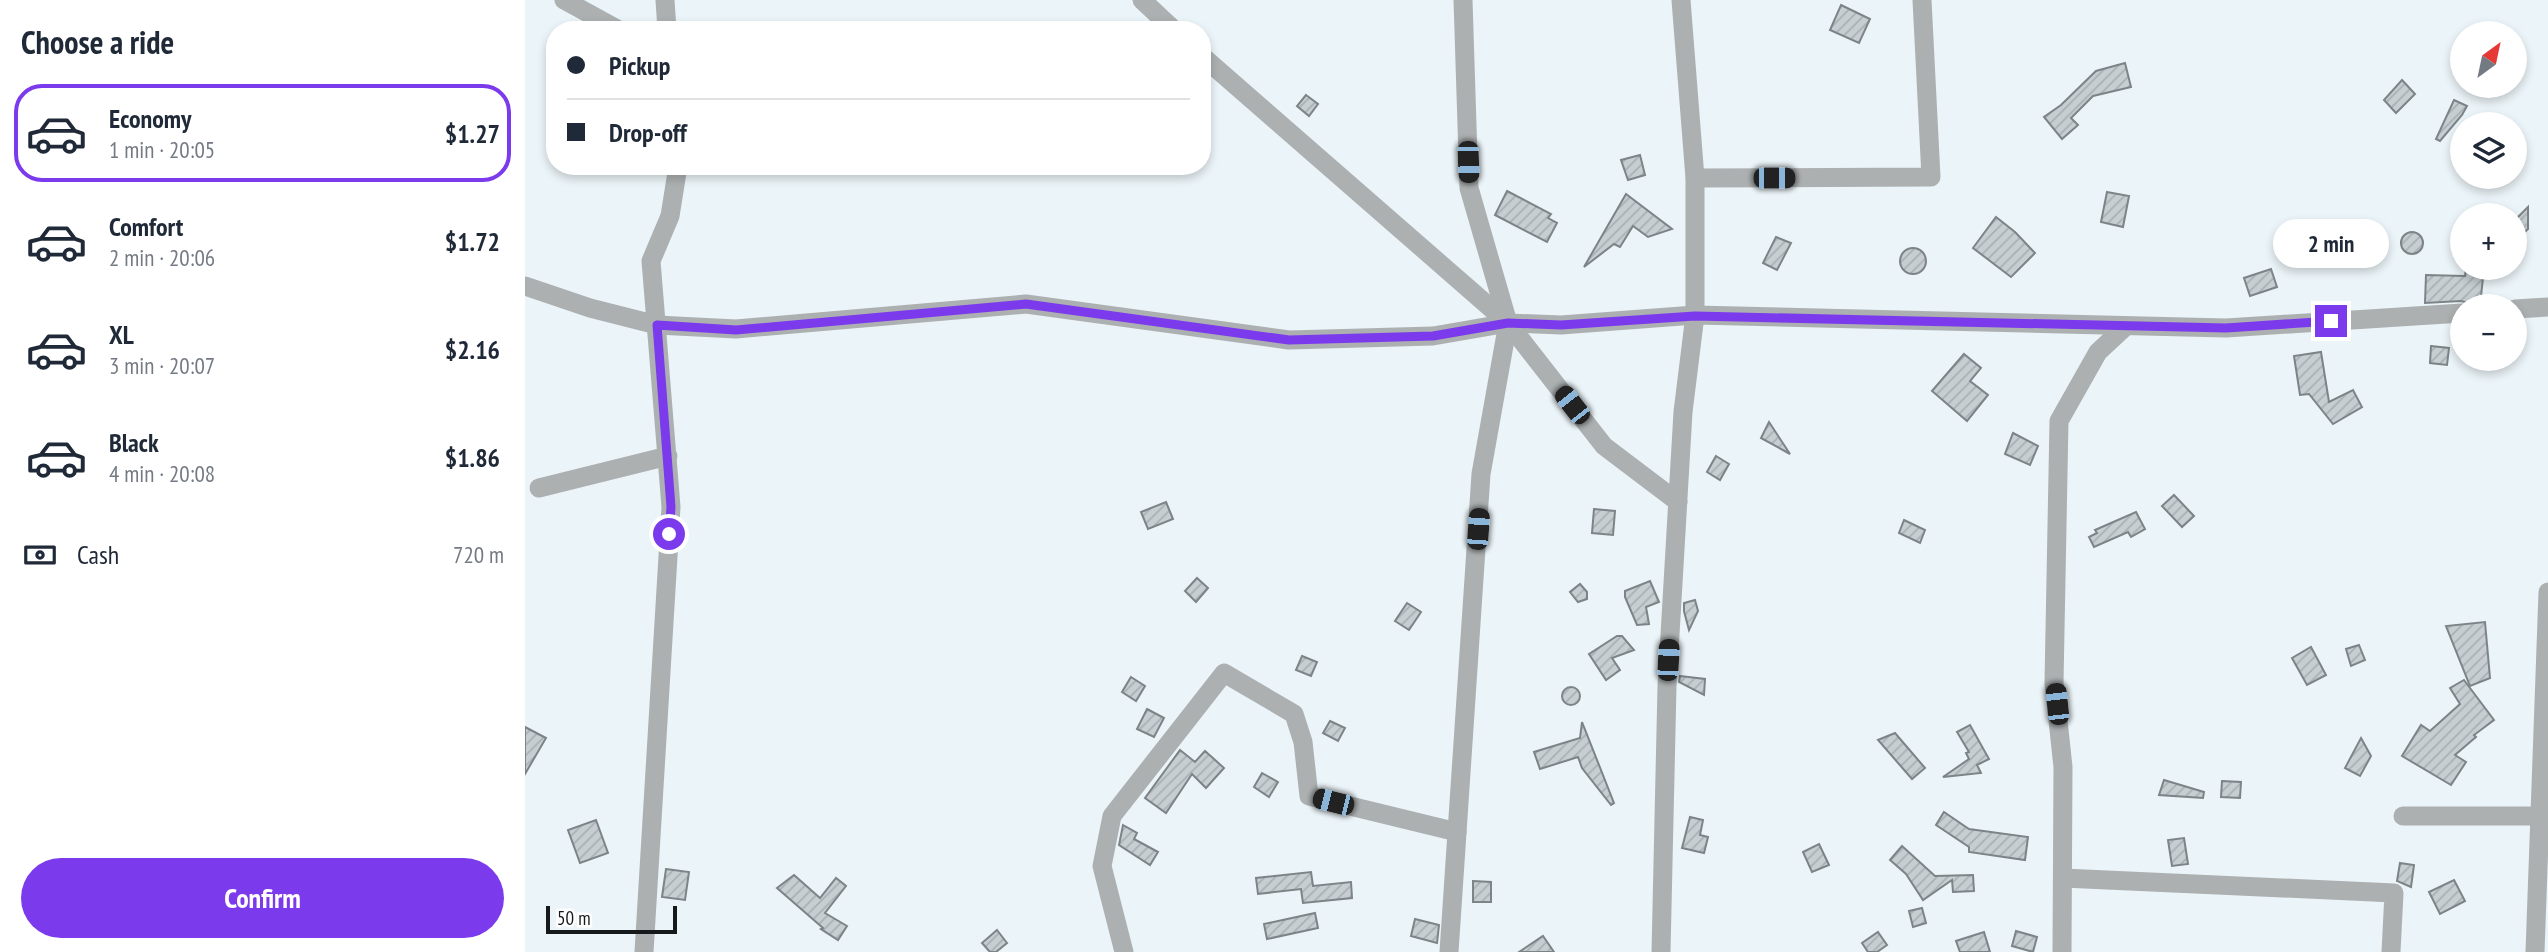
<!DOCTYPE html>
<html lang="en">
<head>
<meta charset="utf-8">
<style>
	:root { --surface:#fff; --page:#f6f6f7; --text:#1f2937; --muted:#747a83; --line:#e0e1e3; --accent:#7c3aed }
	body { margin:0; font-family:"PT Sans Narrow",sans-serif; background:var(--page); color:var(--text); height:100vh; display:flex; flex-direction:column; font-size:26px; white-space:nowrap }
	* { box-sizing:border-box; margin:0 }
	p { font-size:23px; color:var(--muted) }
	.icon { flex:none; width:38px; height:38px; fill:none; stroke:currentColor; stroke-width:2; stroke-linecap:round; stroke-linejoin:round }
	.map { position:relative; flex:1; overflow:hidden }
	.details { display:flex; flex-direction:column; background:var(--surface); width:525px }
	.details>* { flex:none }
	.top-card { position:absolute; left:21px; top:21px; width:665px; height:154px; border-radius:28px; box-shadow:0 4px 10px #0003; display:grid; align-content:center; height:154px; padding:0 21px; background:var(--surface) }
	.needle { width:46px; rotate:33deg }
	.controls { position:absolute; left:1925px; top:21px; display:grid; gap:14px }
	.controls a { display:grid; place-items:center; width:77px; height:77px; border-radius:50%; background:var(--surface); box-shadow:0 4px 10px #0003; font-size:35px }
	.scale { position:absolute; left:21px; bottom:18px; width:131px; box-sizing:border-box; padding-left:7px; border:4px solid #16191a; border-top:0; font-size:19px; line-height:24px; white-space:nowrap; color:#16191a; -webkit-text-stroke:5px #fff; paint-order:stroke }
	.end { position:absolute; width:32px; height:32px; margin:-16px; border:9px solid #7c3aed; background:#fff; box-shadow:0 0 0 4px #fff }
	.from { border-radius:50% }
	.bubble { position:absolute; height:49px; border-radius:24px; background:var(--surface); box-shadow:0 4px 10px #0003; font-size:23px; font-weight:600; line-height:49px; text-align:center }
	.car { position:absolute; width:21px; height:42px; margin:-21px -10px; border-radius:9px; box-shadow:0 0 5px 2px #0007; background:linear-gradient(#222 24%,#8ab4d8 0 40%,#222 0 76%,#8ab4d8 0 86%,#222 0) }
	.top-card b { display:flex; align-items:center; gap:24px; height:66px; font-size:26px }
	.top-card b+b { border-top:2px solid var(--line) }
	.top-card i { width:18px; height:18px; background:var(--text) }
	ul { padding:0; list-style:none }
	li { display:flex; align-items:center; gap:21px; height:98px; margin:0 14px 10px; padding:0 7px; border:4px solid transparent; border-radius:28px }
	li div { flex:1 }
	li b { display:block; font-size:26px }
	li em { font-style:normal; font-weight:600 }
	li.on { border-color:var(--accent) }
	li>.icon { width:63px; height:63px; stroke-width:1.5 }
	h2 { padding:0 21px; font-size:32px; line-height:84px }
	.pay { display:flex; align-items:center; gap:18px; height:77px; padding:0 21px; font-size:26px }
	.pay p { margin-inline-start:auto }
	.cta { display:flex; gap:14px; margin-top:auto; padding:14px 21px }
	.cta a { flex:1; height:80px; border-radius:42px; background:var(--accent); color:#fff; font-size:28px; font-weight:600; line-height:80px; text-align:center }
	main { display:flex; flex:1; min-height:0 }
	.map>svg:first-child { display:block }
	.building { fill:url(#building-hatch); stroke:#7c8487; stroke-width:2 }
	.lines { fill:none; stroke-linecap:round; stroke-linejoin:round }
	.minor { stroke:#acb0b1; stroke-width:19 }
	.route { stroke:#7c3aed; stroke-width:9 }
</style>
</head>
<body>
<main>
<section class="details">
<h2>Choose a ride</h2>
<ul>
<li class="on"><svg class="icon" aria-label="car" viewBox="0 0 24 24"><path d="M5 17H2v-5l4-1 3-4h7l3 4 3 1v5h-3M9 17h6M6 11h13"/><circle cx="7" cy="17" r="2"/><circle cx="17" cy="17" r="2"/></svg><div><b>Economy</b><p>1 min · 20:05</p></div><em>$1.27</em></li>
<li><svg class="icon" aria-label="car" viewBox="0 0 24 24"><path d="M5 17H2v-5l4-1 3-4h7l3 4 3 1v5h-3M9 17h6M6 11h13"/><circle cx="7" cy="17" r="2"/><circle cx="17" cy="17" r="2"/></svg><div><b>Comfort</b><p>2 min · 20:06</p></div><em>$1.72</em></li>
<li><svg class="icon" aria-label="car" viewBox="0 0 24 24"><path d="M5 17H2v-5l4-1 3-4h7l3 4 3 1v5h-3M9 17h6M6 11h13"/><circle cx="7" cy="17" r="2"/><circle cx="17" cy="17" r="2"/></svg><div><b>XL</b><p>3 min · 20:07</p></div><em>$2.16</em></li>
<li><svg class="icon" aria-label="car" viewBox="0 0 24 24"><path d="M5 17H2v-5l4-1 3-4h7l3 4 3 1v5h-3M9 17h6M6 11h13"/><circle cx="7" cy="17" r="2"/><circle cx="17" cy="17" r="2"/></svg><div><b>Black</b><p>4 min · 20:08</p></div><em>$1.86</em></li>
</ul>
<div class="pay"><svg class="icon" aria-label="cash" viewBox="0 0 24 24"><path d="M3 7h18v10H3z"/><circle cx="12" cy="12" r="2"/></svg>Cash<p>720 m</p></div>
<div class="cta"><a>Confirm</a></div>
</section>
<div class="map">
<svg width="2023" height="952" viewBox="0 0 2023 952">
	<defs>
		<pattern id="building-hatch" width="6" height="6" patternUnits="userSpaceOnUse" patternTransform="scale(1.75)"><rect width="6" height="6" fill="#c6ced2"/><path d="M-1 1l2-2M0 6l6-6M5 7l2-2" fill="none" stroke="#a9b0b4"/></pattern>
	</defs>
	<rect width="100%" height="100%" fill="#ebf4f8"/>
	<!-- building -->
	<g class="building">
		<polygon points="1316,5 1345,19 1334,43 1305,30"/>
		<polygon points="1600,63 1606,87 1568,96 1546,118 1553,125 1537,139 1519,117 1536,105 1571,71"/>
		<polygon points="1877,80 1890,94 1871,113 1859,100"/>
		<polygon points="781,95 793,104 784,116 772,106"/>
		<polygon points="1929,100 1942,106 1937,115 1915,141 1911,139"/>
		<polygon points="1115,155 1120,175 1103,180 1096,160"/>
		<polygon points="982,191 1026,214 1023,218 1032,223 1022,242 970,215"/>
		<polygon points="1582,192 1604,196 1598,227 1576,222"/>
		<polygon points="1101,194 1147,229 1123,237 1108,226 1095,247 1089,244 1059,267"/>
		<polygon points="2003,207 2003,229 1990,241 1990,220"/>
		<polygon points="1471,217 1490,232 1510,253 1486,277 1448,248"/>
		<circle cx="1887" cy="243" r="11"/>
		<polygon points="1251,237 1266,243 1252,270 1238,263"/>
		<circle cx="1388" cy="261" r="13"/>
		<polygon points="1941,268 1959,268 1955,306 1936,301 1900,303 1901,275 1940,276"/>
		<polygon points="1746,269 1752,287 1725,296 1719,278"/>
		<polygon points="1906,346 1924,348 1922,365 1905,363"/>
		<polygon points="1796,352 1804,402 1828,390 1837,407 1808,424 1784,394 1775,395 1769,356"/>
		<polygon points="1439,354 1456,368 1445,381 1463,395 1442,421 1407,391"/>
		<polygon points="1244,422 1265,454 1236,438"/>
		<polygon points="1488,433 1513,446 1505,465 1480,454"/>
		<polygon points="1191,456 1204,464 1195,480 1182,472"/>
		<polygon points="1649,495 1669,516 1657,527 1637,506"/>
		<polygon points="641,502 648,519 623,529 616,512"/>
		<polygon points="1069,509 1090,511 1088,535 1067,533"/>
		<polygon points="1611,512 1620,529 1606,537 1603,532 1569,547 1564,537 1572,533 1570,530"/>
		<polygon points="1379,520 1400,530 1395,543 1374,533"/>
		<polygon points="672,578 683,588 671,602 660,591"/>
		<polygon points="1125,581 1134,602 1121,607 1124,624 1112,625 1100,597 1100,591"/>
		<polygon points="1055,584 1062,592 1062,599 1053,602 1045,592"/>
		<polygon points="1170,600 1173,611 1164,630 1159,611 1159,603"/>
		<polygon points="882,603 896,612 884,630 870,621"/>
		<polygon points="1960,622 1965,678 1945,686 1921,626"/>
		<polygon points="1092,636 1097,636 1109,650 1087,658 1095,670 1081,680 1064,654"/>
		<polygon points="1834,645 1840,660 1826,666 1821,649"/>
		<polygon points="1786,647 1801,675 1782,685 1767,658"/>
		<polygon points="777,656 792,662 786,676 771,670"/>
		<polygon points="1155,676 1180,679 1179,695 1154,682"/>
		<polygon points="606,677 620,686 611,701 597,692"/>
		<polygon points="1939,680 1969,720 1949,735 1951,737 1930,755 1941,762 1926,785 1877,756 1896,725 1905,731 1935,704 1925,688"/>
		<circle cx="1046" cy="696" r="9"/>
		<polygon points="622,709 639,718 629,737 612,729"/>
		<polygon points="805,721 820,728 813,741 798,733"/>
		<polygon points="1057,722 1089,803 1086,805 1057,768 1053,757 1015,769 1009,752 1055,738"/>
		<polygon points="1445,725 1464,759 1452,765 1456,773 1418,777 1444,759 1441,753 1444,752 1432,732"/>
		<polygon points="0,727 21,738 0,774"/>
		<polygon points="1370,733 1400,768 1387,779 1353,740"/>
		<polygon points="1836,738 1846,756 1835,776 1820,768"/>
		<polygon points="655,750 670,762 680,751 699,768 681,788 667,774 641,813 620,798"/>
		<polygon points="737,773 753,782 744,797 729,787"/>
		<polygon points="1639,780 1679,792 1678,798 1634,795"/>
		<polygon points="1697,781 1716,782 1715,798 1696,797"/>
		<polygon points="1419,812 1444,829 1503,837 1500,860 1444,852 1444,847 1411,825"/>
		<polygon points="1165,817 1178,820 1175,835 1183,837 1179,853 1157,848"/>
		<polygon points="71,820 83,853 55,863 43,830"/>
		<polygon points="598,825 612,833 609,839 633,852 625,865 594,845"/>
		<polygon points="1659,838 1663,864 1647,866 1643,840"/>
		<polygon points="1294,844 1304,865 1287,872 1278,852"/>
		<polygon points="1377,846 1410,876 1448,875 1449,891 1428,892 1427,880 1398,900 1381,874 1365,860"/>
		<polygon points="1875,863 1889,865 1886,887 1872,881"/>
		<polygon points="141,869 164,872 160,900 137,897"/>
		<polygon points="786,872 788,886 826,882 827,898 778,903 776,889 733,894 731,878"/>
		<polygon points="269,875 295,898 311,878 321,886 300,913 322,926 313,940 296,929 298,928 252,888"/>
		<polygon points="1929,880 1940,901 1915,914 1904,892"/>
		<polygon points="948,881 966,882 966,902 948,902"/>
		<polygon points="1397,908 1401,923 1388,927 1384,911"/>
		<polygon points="790,913 793,928 742,939 739,924"/>
		<polygon points="890,919 914,925 912,943 886,936"/>
		<polygon points="472,930 482,943 471,952 465,952 457,943"/>
		<polygon points="1491,931 1512,937 1508,952 1487,946"/>
		<polygon points="1353,932 1362,945 1352,952 1343,952 1337,943"/>
		<polygon points="1459,932 1465,952 1435,952 1431,941"/>
		<polygon points="1018,936 1029,952 994,952"/>
	</g>
	<g class="lines">
		<!-- minor -->
		<g class="minor">
			<polyline points="39,0 94,30"/>
			<polyline points="140,0 142,30"/>
			<polyline points="617,0 649,30"/>
			<polyline points="677,56 983,323 1079,446 1153,502"/>
			<polyline points="1170,178 1406,177 1397,0"/>
			<polyline points="0,286 65,308 132,325 211,329 501,304 764,340 908,336 983,323 1036,325 1170,315 1701,328 1937,313"/>
			<polyline points="1990,309 2023,307"/>
			<polyline points="14,488 143,456"/>
			<polyline points="1878,816 2023,816"/>
			<polyline points="1538,878 1869,893 1866,952"/>
			<polyline points="119,952 146,507 126,261 145,216 153,166"/>
			<polyline points="599,952 577,866 587,816 699,673 769,714 778,742 784,796 932,832"/>
			<polyline points="924,952 956,474 983,323 944,188 938,0"/>
			<polyline points="1136,952 1142,686 1158,412 1170,315 1170,178 1156,0"/>
			<polyline points="1537,952 1538,767 1529,683 1534,421 1573,352 1601,326"/>
			<polyline points="2010,952 2023,592"/>
		</g>
	</g>
	<g class="lines">
		<!-- route -->
		<polyline class="route" points="144,534 146,507 132,325 211,330 501,304 764,340 908,336 983,323 1036,325 1170,316 1701,328 1806,321"/>
	</g>
</svg>
<div class="controls">
<a><svg class="needle" viewBox="-14 -14 28 28"><path d="M0-13l5 13h-10z" fill="#e53935"/><path d="M0 13l5-13h-10z" fill="#747a83"/></svg></a>
<a><svg class="icon" aria-label="layers" viewBox="0 0 24 24"><path d="M12 4l9 5-9 5-9-5zM3 14l9 5 9-5"/></svg></a>
<a>+</a>
<a>−</a>
</div>
<div class="scale">50 m</div>
<i class="end from" style="left:144px;top:534px"></i>
<i class="end" style="left:1806px;top:321px"></i>
<div class="bubble" style="left:1748px;top:219px;width:116px">2 min</div>
<i class="car" style="left:943px;top:162px;rotate:178deg"></i>
<i class="car" style="left:1249px;top:178px;rotate:90deg"></i>
<i class="car" style="left:1047px;top:405px;rotate:322deg"></i>
<i class="car" style="left:953px;top:529px;rotate:4deg"></i>
<i class="car" style="left:1143px;top:660px;rotate:3deg"></i>
<i class="car" style="left:1532px;top:704px;rotate:354deg"></i>
<i class="car" style="left:808px;top:802px;rotate:284deg"></i>
<div class="top-card">
<b><i class="from"></i>Pickup</b>
<b><i></i>Drop-off</b>
</div>
</div>
</main>
</body>
</html>
